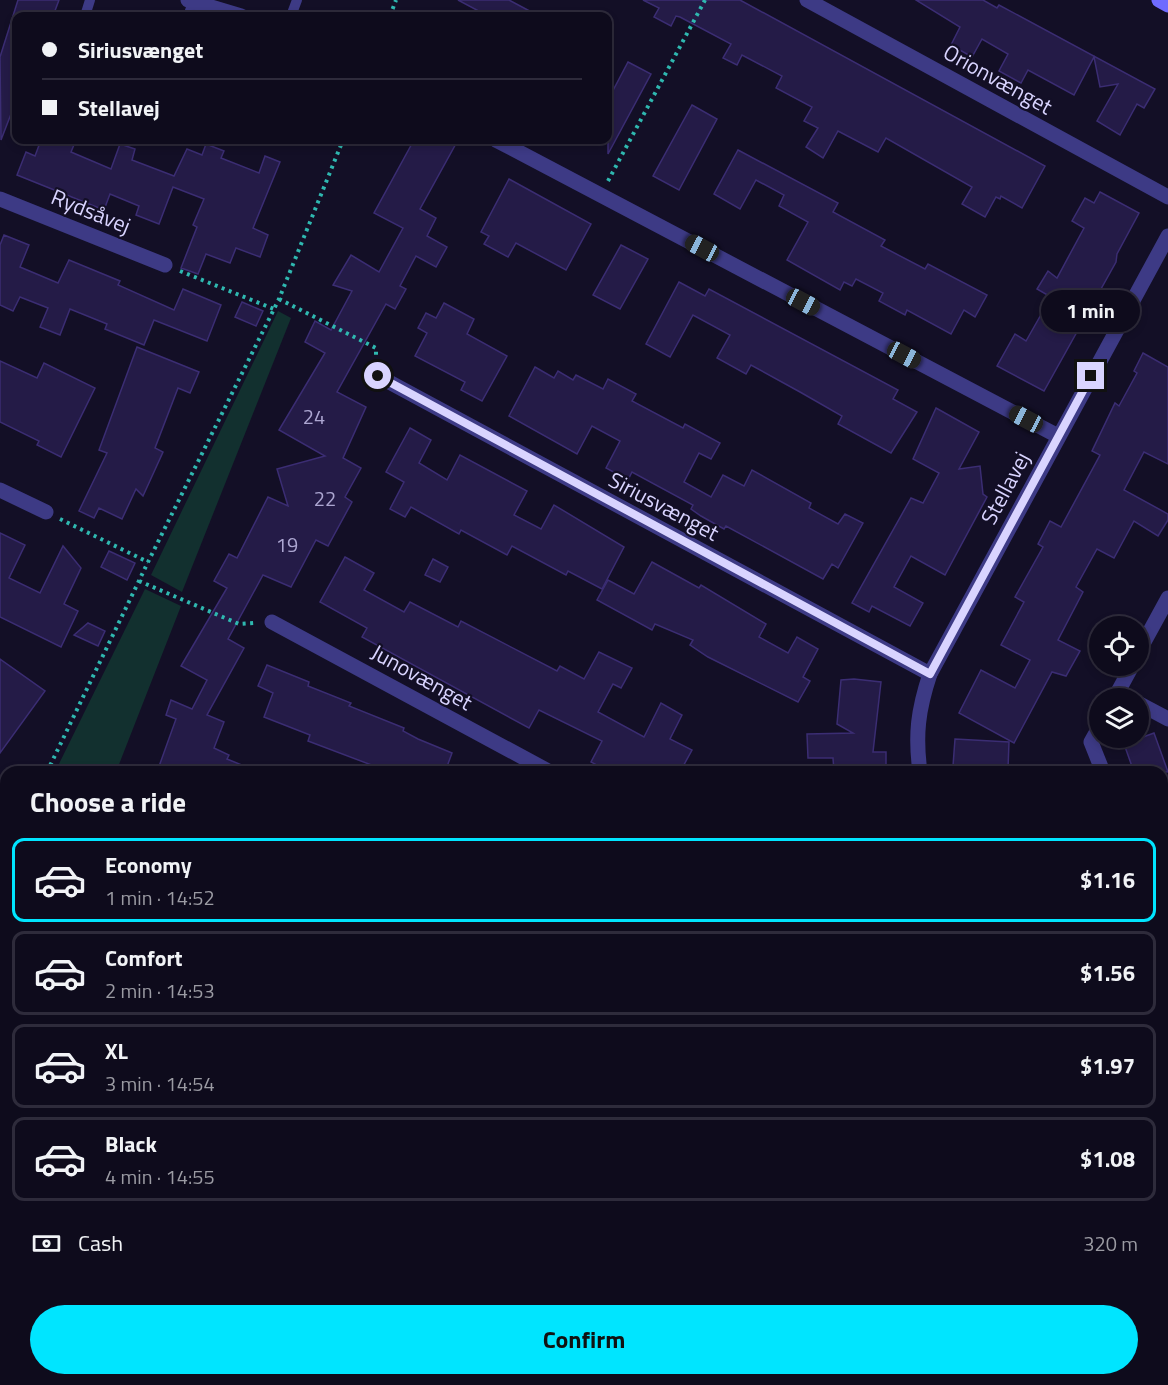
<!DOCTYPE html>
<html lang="en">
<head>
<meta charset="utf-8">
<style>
	:root { --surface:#0e0b1c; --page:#171425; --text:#f1f3f6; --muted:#9b9ba3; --line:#2e2b3b; --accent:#00e5ff }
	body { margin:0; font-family:"Titillium Web",sans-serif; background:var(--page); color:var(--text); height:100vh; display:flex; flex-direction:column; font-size:22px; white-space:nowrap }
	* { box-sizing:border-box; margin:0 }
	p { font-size:20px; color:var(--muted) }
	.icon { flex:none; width:33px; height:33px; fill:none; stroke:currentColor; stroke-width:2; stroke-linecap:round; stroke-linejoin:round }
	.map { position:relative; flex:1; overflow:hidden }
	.side { position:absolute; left:0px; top:766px; width:1168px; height:620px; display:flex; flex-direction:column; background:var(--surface); border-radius:18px 18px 0 0; box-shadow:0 3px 9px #0003,0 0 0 2px var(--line) }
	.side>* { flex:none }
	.banner { position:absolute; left:12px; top:12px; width:600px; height:132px; border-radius:12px; box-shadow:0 3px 9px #0003,0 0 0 2px var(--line); display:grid; align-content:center; height:132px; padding:0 30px; background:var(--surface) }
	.fabs { position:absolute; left:1089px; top:616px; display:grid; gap:12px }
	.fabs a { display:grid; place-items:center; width:60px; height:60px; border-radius:50%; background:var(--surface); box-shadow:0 3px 9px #0003,0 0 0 2px var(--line); font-size:30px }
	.end { position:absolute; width:27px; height:27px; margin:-14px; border:8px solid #d9d4ff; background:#111; box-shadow:0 0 0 3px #111 }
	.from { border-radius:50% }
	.bubble { position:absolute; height:42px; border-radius:21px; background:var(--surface); box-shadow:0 3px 9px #0003,0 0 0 2px var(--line); font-size:20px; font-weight:700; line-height:42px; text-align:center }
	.car { position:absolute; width:18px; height:36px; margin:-18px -9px; border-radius:8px; box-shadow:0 0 4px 2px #0007; background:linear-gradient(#222 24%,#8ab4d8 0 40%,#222 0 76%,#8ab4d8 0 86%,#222 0) }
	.banner b { display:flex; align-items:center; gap:21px; height:57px; font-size:22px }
	.banner b+b { border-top:2px solid var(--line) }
	.banner i { width:15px; height:15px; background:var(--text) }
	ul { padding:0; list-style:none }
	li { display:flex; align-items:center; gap:18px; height:84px; margin:0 12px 9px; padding:0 18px; border:3px solid var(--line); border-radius:12px }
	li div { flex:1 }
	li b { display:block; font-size:22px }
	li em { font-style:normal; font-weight:700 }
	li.selected { border-color:var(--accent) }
	li>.icon { width:54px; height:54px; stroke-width:1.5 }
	h2 { padding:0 30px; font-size:27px; line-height:72px }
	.pay { display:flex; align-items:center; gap:15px; height:66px; padding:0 30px; font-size:22px }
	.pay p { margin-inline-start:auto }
	.primary-button { display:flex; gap:12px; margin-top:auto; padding:12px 30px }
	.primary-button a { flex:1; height:69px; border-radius:36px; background:var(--accent); color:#111; font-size:24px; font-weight:700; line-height:69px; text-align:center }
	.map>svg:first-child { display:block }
	.green { fill:#12302f }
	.building { fill:#241b47; stroke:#3b2d73; stroke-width:1.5 }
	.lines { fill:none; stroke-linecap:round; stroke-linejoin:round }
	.path { stroke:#2fb8b0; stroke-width:4; stroke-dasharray:3 4.5; stroke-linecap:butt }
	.lane { stroke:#3d3a85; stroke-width:10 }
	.street { stroke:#3d3a85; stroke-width:15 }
	.secondary { stroke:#6f6bff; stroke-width:15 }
	.route { stroke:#d9d4ff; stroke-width:8 }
	.labels { text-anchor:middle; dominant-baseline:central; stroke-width:4.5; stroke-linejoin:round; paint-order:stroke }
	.number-label { font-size:20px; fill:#aca6d1 }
	.street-label { font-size:22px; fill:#d9d4ff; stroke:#130f26 }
</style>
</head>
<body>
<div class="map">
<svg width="1168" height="1385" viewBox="0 0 1168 1385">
	<rect width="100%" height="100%" fill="#130f26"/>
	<!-- green -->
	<g class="green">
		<polygon points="278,311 291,318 182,592 151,575"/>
		<polygon points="145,589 181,606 116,772 55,772"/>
		<polygon points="5,877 6,878 6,1242 0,1240 0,886"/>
	</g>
	<!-- building -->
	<g class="building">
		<polygon points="18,0 59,0 53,16 14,16 16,17 16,101 1,140 0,57"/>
		<polygon points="458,0 509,0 539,16 488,16"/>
		<polygon points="643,0 740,0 1045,166 1022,208 1001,196 1000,199 996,197 985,217 962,204 972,187 886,138 878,152 838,131 823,158 806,147 818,128 804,121 812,107 776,88 782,76 742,55 737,65 723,58 731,44 680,17 676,16 671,26 654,17 659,8"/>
		<polygon points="916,0 983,0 997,8 999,5 1155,89 1144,108 1137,104 1120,135 1097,121 1118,84 1100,87 1094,57 1074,95 1028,70 1021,83 999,71 1008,54 982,39 972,57 951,45 960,27"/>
		<polygon points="628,62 651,74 608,154 608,100"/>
		<polygon points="692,105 717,119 679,190 653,176"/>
		<polygon points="41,140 76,140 71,152 111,169 120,144 135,149 132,160 174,176 187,149 202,155 206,144 224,151 221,158 259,173 265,156 280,162 253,228 268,235 260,257 236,248 230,263 206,254 198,274 181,268 197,227 193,225 204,199 173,187 159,224 136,215 139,206 110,194 104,210 17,175 26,152 35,156"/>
		<polygon points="414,140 458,140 420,209 436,218 427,236 447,247 436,267 416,256 400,286 406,289 395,309 386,304 337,392 366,407 343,458 361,468 345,497 352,502 328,546 316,540 291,587 263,575 228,639 244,648 207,715 224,722 214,748 229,755 227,759 259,772 157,772 176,719 166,715 171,700 192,709 207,680 181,666 227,588 214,581 229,554 237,558 268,497 288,506 277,469 325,456 279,430 325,353 305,342 315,321 331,330 352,291 333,285 351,255 379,272 403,228 374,213"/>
		<polygon points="738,150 838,203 833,212 885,240 881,246 925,269 928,264 987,295 975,317 964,310 951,334 907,310 905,315 879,301 883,293 856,279 852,286 844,282 840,290 787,260 808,222 779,206 784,195 756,180 740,209 714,194"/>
		<polygon points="509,179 591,224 566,270 516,243 508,257 484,244 489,236 481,232"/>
		<polygon points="1100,192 1139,213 1117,254 1116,262 1044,391 997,366 1015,334 1026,341 1051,297 1037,289 1048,271 1057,278 1084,228 1072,221 1085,198 1094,203"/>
		<polygon points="4,235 29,245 20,267 58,283 69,260 120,281 118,285 174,310 183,289 221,305 207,341 154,320 144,345 105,329 107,324 70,309 60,335 40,327 48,308 20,297 13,311 0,305 0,245"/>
		<polygon points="621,245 648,259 620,309 593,295"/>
		<polygon points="679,282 705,296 709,289 898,390 893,399 917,412 891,453 838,424 842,416 800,392 751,365 746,374 717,358 730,335 693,315 670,357 646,344"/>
		<polygon points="242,302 263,311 256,326 235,317"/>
		<polygon points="444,303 474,319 467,334 507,356 482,401 461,390 465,382 415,356 427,333 418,328 426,313 436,318"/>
		<polygon points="137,347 199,372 190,393 178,388 155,448 163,452 143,496 136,489 122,519 99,508 94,518 79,511 107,453 99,450"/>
		<polygon points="1143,353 1168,367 1168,464 1144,452 1124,490 1168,514 1168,520 1158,536 1134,521 1114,558 1097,549 1076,587 1083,592 1058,640 1080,651 1066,676 1052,672 1014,743 959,713 981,670 1015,688 1030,660 1001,645 1024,602 1015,597 1043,547 1038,544 1050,521 1061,527 1100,455 1092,451 1115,403 1119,406 1137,373 1134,371"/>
		<polygon points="0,361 37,378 44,363 95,388 61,457 37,445 39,441 0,422"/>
		<polygon points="535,367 554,378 558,371 573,380 576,375 603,389 608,379 636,394 632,401 683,428 685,424 720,443 711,459 699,453 684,482 711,497 723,475 744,486 752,470 811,503 809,508 838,524 845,514 863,523 838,568 832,564 823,579 726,526 724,529 701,516 691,509 693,505 632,472 628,480 606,468 620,441 592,426 577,454 509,416"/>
		<polygon points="936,408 979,432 959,469 980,466 983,494 987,497 945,575 911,556 894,587 923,603 910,626 872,606 869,612 852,603 911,498 923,503 939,473 913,459"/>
		<polygon points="410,428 431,440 419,463 447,480 460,455 527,491 514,515 541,529 554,505 624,547 602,589 568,571 566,575 512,546 507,555 461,530 459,534 411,507 405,517 390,509 404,482 386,472"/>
		<polygon points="0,533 25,545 9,578 40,593 63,546 81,568 64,604 78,611 61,647 0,617"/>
		<polygon points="109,551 135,563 127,580 101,567"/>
		<polygon points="345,557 374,573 364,590 404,612 410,602 458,627 461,621 557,671 560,666 584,679 599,652 632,668 621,688 613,684 598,712 644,737 661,703 682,715 670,739 692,750 680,772 610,772 591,762 602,741 539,710 529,728 362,637 367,628 320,602"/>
		<polygon points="433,559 448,567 440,582 425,575"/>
		<polygon points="652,562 699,588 701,585 766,624 759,637 788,653 797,637 818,649 803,677 810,681 798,702 708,657 690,645 693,640 655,624 652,630 597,600 608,580 634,594"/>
		<polygon points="88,623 105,631 98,646 74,635"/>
		<polygon points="0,659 45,691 0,753"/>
		<polygon points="267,665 309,682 308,686 351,703 349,706 404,728 403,731 418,739 452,753 445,772 390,772 308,741 310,735 264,717 273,693 258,686"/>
		<polygon points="854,679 881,682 873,752 886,752 886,772 834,772 833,758 808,758 807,734 853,733 837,724 841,680"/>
		<polygon points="1154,733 1168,772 1134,772 1124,744"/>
		<polygon points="955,739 1009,742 1008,769 967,772 968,767 953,766"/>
	</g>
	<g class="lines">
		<!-- path -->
		<g class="path">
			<polyline points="390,16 396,0"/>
			<polyline points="608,181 705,0"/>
			<polyline points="180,271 274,309"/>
			<polyline points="279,299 376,348 376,359"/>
			<polyline points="60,519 148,562"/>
			<polyline points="139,581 239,624 255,623"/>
			<polyline points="47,772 148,562 279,299 343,140"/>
			<polyline points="0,826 6,830"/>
			<polyline points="6,858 0,870 6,872"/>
			<polyline points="0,1009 6,1013"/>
			<polyline points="942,1385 948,1380"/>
		</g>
		<!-- lane -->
		<g class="lane">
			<polyline points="85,16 90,0"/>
			<polyline points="188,16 194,0"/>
			<polyline points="291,16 297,0"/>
		</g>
		<!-- street -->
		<g class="street">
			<polyline points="188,0 241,16"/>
			<polyline points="807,0 1168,197"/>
			<polyline points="496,140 1058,436"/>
			<polyline points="0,199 165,265"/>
			<polyline points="378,376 930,674"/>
			<polyline points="0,490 46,512"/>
			<polyline points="272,622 550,772"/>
			<polyline points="1138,653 1168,598"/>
			<polyline points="1114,699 1132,666"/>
			<polyline points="1138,703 1168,719"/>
			<polyline points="1100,726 1091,742 1103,772"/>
			<path d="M 920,772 C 915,735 918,710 930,674 L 1168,236"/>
			<polyline points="1162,922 1168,951"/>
			<polyline points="1015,1380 1018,1385"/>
			<polyline points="335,1385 336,1380"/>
		</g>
		<!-- secondary -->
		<g class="secondary">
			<polyline points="1159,0 1168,5"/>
			<polyline points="1162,1184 1168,1182"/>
			<polyline points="692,1385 702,1380"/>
		</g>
	</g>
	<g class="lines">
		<!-- route -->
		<polyline class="route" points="378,376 930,674 1091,376"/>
	</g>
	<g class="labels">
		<!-- number labels -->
		<g class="number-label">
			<text x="314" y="416">24</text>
			<text x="325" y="498">22</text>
			<text x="287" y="544">19</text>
		</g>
		<!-- street labels -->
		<g class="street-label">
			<text transform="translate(998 79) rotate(29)">Orionvænget</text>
			<text transform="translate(91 211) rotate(22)">Rydsåvej</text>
			<text transform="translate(1005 488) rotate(-62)">Stellavej</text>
			<text transform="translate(664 506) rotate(28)">Siriusvænget</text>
			<text transform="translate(422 677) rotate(29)">Junovænget</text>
		</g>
	</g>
</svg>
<div class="fabs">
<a><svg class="icon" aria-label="locate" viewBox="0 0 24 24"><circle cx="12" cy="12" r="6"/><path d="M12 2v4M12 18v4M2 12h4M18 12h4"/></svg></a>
<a><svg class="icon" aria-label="layers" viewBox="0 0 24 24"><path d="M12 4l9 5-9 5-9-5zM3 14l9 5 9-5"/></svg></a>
</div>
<i class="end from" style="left:378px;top:376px"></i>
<i class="end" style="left:1091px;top:376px"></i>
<div class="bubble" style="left:1041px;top:290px;width:99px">1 min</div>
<i class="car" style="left:702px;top:248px;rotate:298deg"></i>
<i class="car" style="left:803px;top:302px;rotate:118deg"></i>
<i class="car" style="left:904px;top:355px;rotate:118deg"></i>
<i class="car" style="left:1026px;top:419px;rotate:298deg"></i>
<div class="banner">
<b><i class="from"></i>Siriusvænget</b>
<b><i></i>Stellavej</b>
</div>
<section class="side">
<h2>Choose a ride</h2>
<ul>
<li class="selected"><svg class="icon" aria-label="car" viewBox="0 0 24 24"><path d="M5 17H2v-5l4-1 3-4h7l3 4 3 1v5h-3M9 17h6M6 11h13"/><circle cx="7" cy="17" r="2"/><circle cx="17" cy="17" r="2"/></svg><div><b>Economy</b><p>1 min · 14:52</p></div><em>$1.16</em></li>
<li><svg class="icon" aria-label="car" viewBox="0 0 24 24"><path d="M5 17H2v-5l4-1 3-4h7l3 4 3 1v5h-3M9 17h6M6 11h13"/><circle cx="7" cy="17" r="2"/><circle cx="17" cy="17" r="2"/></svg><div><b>Comfort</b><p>2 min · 14:53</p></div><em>$1.56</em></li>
<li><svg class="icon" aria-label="car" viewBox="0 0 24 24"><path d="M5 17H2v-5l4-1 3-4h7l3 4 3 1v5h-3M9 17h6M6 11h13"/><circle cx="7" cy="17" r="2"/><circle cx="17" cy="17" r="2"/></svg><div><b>XL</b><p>3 min · 14:54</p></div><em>$1.97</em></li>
<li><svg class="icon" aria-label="car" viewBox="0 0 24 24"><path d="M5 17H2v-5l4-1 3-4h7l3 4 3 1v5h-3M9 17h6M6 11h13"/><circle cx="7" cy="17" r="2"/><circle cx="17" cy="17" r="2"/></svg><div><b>Black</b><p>4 min · 14:55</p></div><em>$1.08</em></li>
</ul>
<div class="pay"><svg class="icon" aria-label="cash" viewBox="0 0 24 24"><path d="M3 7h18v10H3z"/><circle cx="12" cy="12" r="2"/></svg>Cash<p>320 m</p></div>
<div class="primary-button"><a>Confirm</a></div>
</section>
</div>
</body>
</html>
